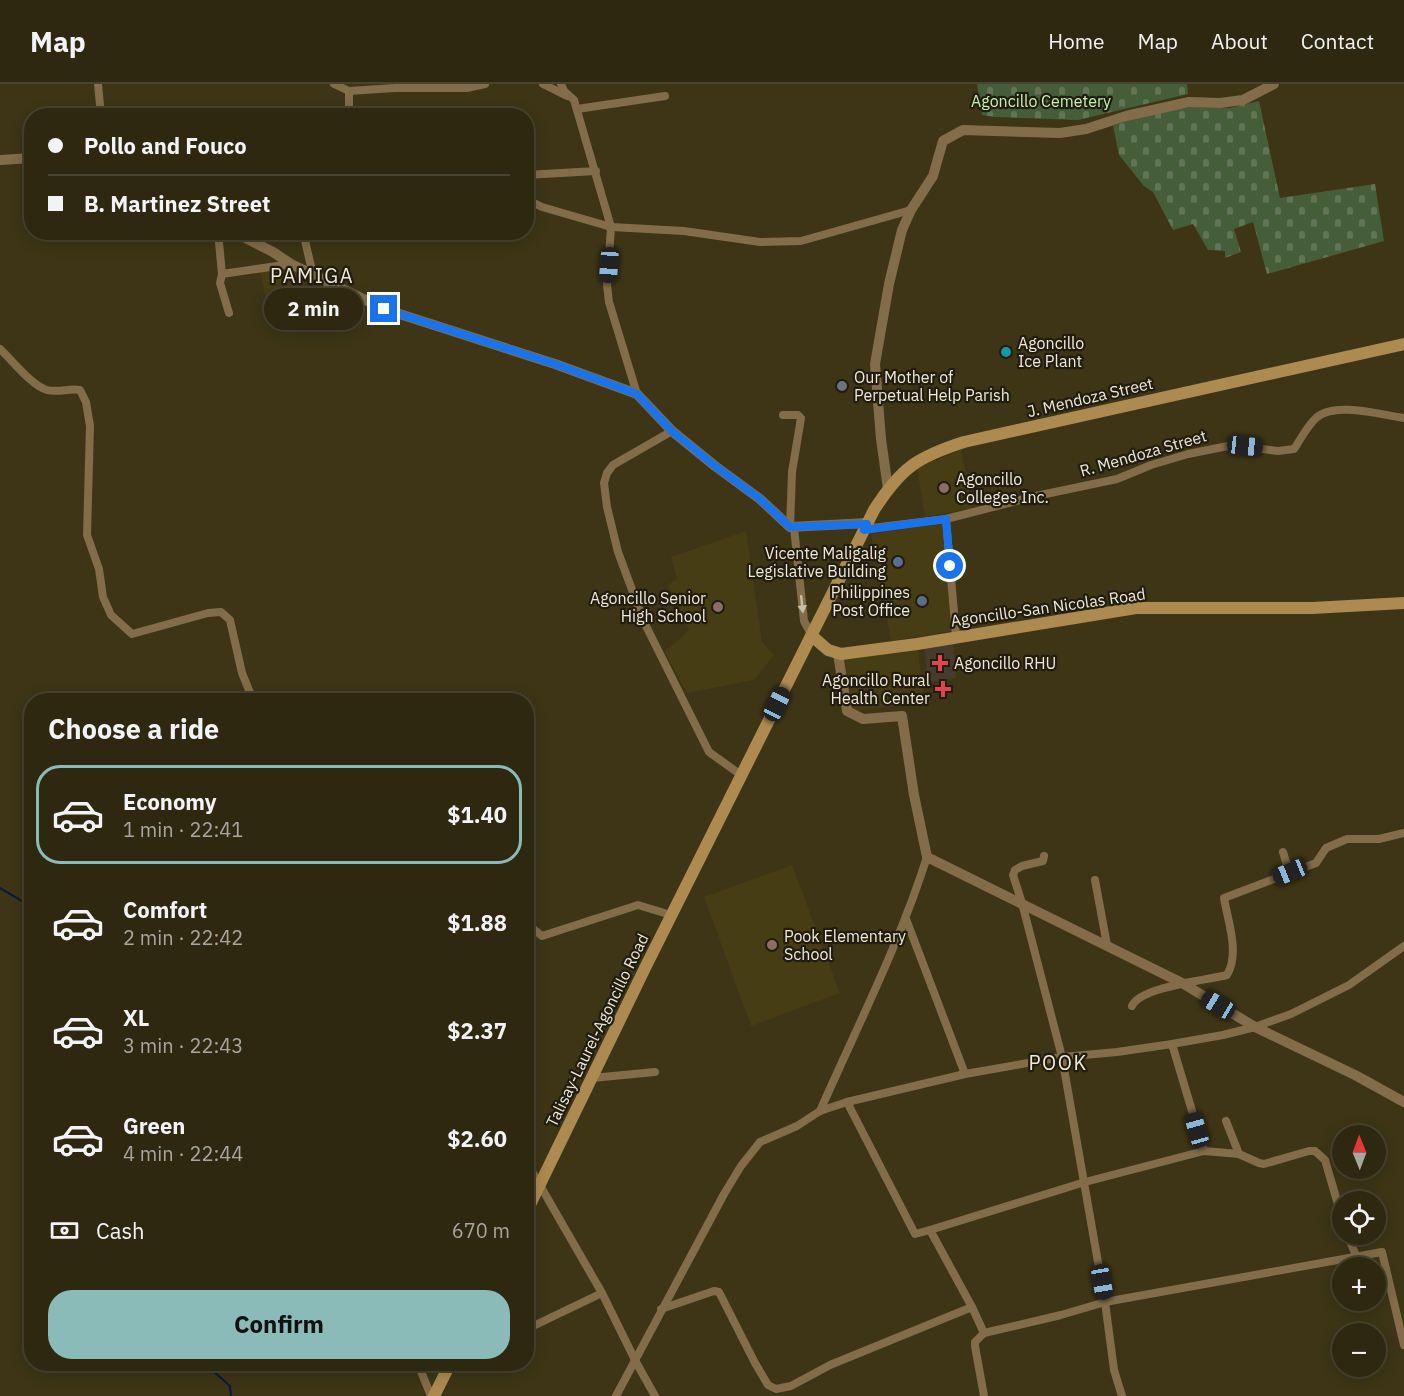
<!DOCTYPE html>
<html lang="en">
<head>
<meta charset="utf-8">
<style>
	:root { --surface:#2e2810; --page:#363019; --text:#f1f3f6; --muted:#a7a69f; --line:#494430; --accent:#8bbbb9 }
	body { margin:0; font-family:"IBM Plex Sans",sans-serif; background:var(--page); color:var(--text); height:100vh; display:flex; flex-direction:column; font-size:22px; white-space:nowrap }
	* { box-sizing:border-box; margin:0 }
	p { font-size:20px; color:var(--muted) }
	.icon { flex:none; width:33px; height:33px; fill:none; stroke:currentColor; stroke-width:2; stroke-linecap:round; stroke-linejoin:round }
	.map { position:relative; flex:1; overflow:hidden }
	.details { position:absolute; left:24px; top:609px; width:510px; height:678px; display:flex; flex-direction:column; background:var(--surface); border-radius:24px; box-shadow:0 3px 15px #0003,0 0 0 2px var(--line) }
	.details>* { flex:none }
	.hud { position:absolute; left:24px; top:24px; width:510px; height:132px; border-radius:24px; box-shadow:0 3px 15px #0003,0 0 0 2px var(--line); display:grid; align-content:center; height:132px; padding:0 24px; background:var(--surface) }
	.needle { width:39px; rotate:359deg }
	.buttons { position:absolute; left:1332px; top:1041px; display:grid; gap:12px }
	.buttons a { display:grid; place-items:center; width:54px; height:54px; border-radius:50%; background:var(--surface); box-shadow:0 3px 15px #0003,0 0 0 2px var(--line); font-size:30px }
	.end { position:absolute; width:27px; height:27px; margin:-14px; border:8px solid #1a73e8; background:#fff; box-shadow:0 0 0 3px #fff }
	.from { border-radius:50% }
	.bubble { position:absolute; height:42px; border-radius:21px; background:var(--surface); box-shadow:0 3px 15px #0003,0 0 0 2px var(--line); font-size:20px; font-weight:800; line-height:42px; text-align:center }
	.car { position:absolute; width:18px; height:36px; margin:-18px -9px; border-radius:8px; box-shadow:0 0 4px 2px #0007; background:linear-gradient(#222 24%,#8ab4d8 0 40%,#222 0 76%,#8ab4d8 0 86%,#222 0) }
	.hud b { display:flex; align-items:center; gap:21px; height:57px; font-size:22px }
	.hud b+b { border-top:2px solid var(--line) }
	.hud i { width:15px; height:15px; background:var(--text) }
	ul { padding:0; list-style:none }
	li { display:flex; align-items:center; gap:18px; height:99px; margin:0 12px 9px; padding:0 12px; border:3px solid transparent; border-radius:24px }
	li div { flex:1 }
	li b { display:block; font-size:22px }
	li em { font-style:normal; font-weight:800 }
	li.selected { border-color:var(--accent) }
	li>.icon { width:54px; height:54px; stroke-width:1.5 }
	h2 { padding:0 24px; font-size:27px; line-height:72px }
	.pay { display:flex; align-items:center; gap:15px; height:66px; padding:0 24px; font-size:22px }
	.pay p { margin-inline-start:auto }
	.button { display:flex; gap:12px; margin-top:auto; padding:12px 24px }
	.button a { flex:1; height:69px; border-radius:24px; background:var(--accent); color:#111; font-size:24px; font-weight:800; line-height:69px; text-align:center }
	header { display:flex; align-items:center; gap:36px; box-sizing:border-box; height:84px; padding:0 30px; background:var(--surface); border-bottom:2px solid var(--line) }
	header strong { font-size:28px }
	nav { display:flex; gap:33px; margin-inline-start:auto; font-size:21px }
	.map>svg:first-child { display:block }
	.built { fill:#463d15 }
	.medical { fill:#453c2b }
	.cemetery { fill:url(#cemetery-stones) }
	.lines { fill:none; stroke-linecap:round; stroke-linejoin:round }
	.stream { stroke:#051d3d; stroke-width:2 }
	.minor { stroke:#826c49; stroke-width:8 }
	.tertiary { stroke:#826c49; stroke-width:10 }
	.secondary { stroke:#ac8a50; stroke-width:12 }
	.oneway { fill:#c8bda5 }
	.route { stroke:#1a73e8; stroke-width:8 }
	.culture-dot { fill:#0f9aa8; stroke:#201d10; stroke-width:2 }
	.worship-dot { fill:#6b7280; stroke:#201d10; stroke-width:2 }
	.education-dot { fill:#8d6e63; stroke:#201d10; stroke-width:2 }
	.service-dot { fill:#5c6f8a; stroke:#201d10; stroke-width:2 }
	.health-dot { fill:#e0444e; stroke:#201d10; stroke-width:2 }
	.labels { text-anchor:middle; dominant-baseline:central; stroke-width:4.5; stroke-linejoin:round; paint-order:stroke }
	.park-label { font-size:16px; fill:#c6f1af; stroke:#201d10 }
	.poi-label { font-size:16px; fill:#eee9d7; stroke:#201d10; text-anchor:start }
	.street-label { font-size:16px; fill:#eee9d7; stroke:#201d10 }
	.quarter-label { font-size:20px; letter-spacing:1.5px; fill:#eee9d7; stroke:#201d10 }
</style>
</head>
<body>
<header>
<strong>Map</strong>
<nav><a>Home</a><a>Map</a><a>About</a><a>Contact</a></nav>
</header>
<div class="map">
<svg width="1404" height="1312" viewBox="0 0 1404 1312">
	<defs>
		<pattern id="cemetery-stones" width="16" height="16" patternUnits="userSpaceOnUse" patternTransform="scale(1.5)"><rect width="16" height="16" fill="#465d39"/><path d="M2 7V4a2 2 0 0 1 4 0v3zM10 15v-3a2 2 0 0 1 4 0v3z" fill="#617455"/></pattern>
	</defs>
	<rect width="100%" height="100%" fill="#3d3516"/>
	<!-- built -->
	<g class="built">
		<polygon points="291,182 304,192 306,218 268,225 260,187"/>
		<polygon points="961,366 973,424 925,433 917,384"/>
		<polygon points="945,439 952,547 891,557 871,450"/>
		<polygon points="746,447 762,558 774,571 754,596 687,609 665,568 689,546 668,501 677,495 671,473"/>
		<polygon points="918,564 924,619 850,627 842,574"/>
		<polygon points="792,781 840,909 751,942 704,813"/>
	</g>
	<!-- medical -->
	<polygon class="medical" points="953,558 956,594 928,598 924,564"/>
	<!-- cemetery -->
	<g class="cemetery">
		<polygon points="977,0 1187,0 1188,10 1078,36 995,33 982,31"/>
		<polygon points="1259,17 1280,114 1375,100 1384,157 1267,190 1253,138 1234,145 1241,168 1225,174 1225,167 1208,166 1193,140 1173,146 1153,108 1144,102 1119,71 1113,42 1138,33 1192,23 1230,24"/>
	</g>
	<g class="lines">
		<!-- stream -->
		<g class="stream">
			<polyline points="0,804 32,823"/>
			<polyline points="209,1280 212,1286 230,1302 231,1312"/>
		</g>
		<!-- minor -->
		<g class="minor">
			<polyline points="98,0 101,32"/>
			<polyline points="334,0 349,7 395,4 467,4 485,0"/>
			<polyline points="543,0 567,12"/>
			<polyline points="561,0 564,7 574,16 611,143 607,201 609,218 637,310"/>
			<polyline points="577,25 665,12"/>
			<polyline points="349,32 349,7"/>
			<polyline points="526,91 596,87"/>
			<polyline points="526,115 542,123 611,143 684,147 760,158 801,157 911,126"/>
			<polyline points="218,148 222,190 291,180"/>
			<polyline points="303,148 313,191"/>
			<polyline points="222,190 220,199 229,229"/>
			<path d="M 0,265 C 12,276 32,302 47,306 C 58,309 69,304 80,306 L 86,318 L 90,342 L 87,451 L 99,485 L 103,513 L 111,531 L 132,550 L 208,529 L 221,528 L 230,536 L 242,589 L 253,616"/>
			<polyline points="783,331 798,331 801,334 792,388 790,443"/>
			<polyline points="672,347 613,381 607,389 604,399 607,423 618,468 644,538 709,668 741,691"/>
			<polyline points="946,435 956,552"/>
			<polyline points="794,444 804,537 812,552"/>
			<path d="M 864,445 L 946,435 L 1036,412 L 1117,395 L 1151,381 L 1188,370 L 1233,361 L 1278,367 L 1294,365 C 1301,355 1307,342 1316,334 C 1335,317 1381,331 1404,334"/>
			<polyline points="1283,768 1289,788"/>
			<polyline points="1044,772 1043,777 1022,782 1015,786 1013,791 1022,819 1062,973 1105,1218 1114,1286 1122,1312"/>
			<polyline points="1095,796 1107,861"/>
			<polyline points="906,835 965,990"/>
			<polyline points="526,839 542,852 638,821 671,831"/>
			<path d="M 1132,922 C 1140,903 1207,896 1227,891 C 1240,869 1228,838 1224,814 L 1316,779 L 1326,764 L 1347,755 L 1379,755 L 1404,749"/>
			<polyline points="1172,960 1204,1067"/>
			<polyline points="592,994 655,988"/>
			<polyline points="847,1018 915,1150 930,1146 972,1223 984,1249 975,1258 975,1262 984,1312"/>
			<path d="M 820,1027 C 857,943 899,861 927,773"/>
			<polyline points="1226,1037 1239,1070"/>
			<polyline points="526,1077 602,1209"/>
			<polyline points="930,1146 1085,1098 1204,1067 1239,1070 1259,1079 1264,1080 1309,1067 1315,1067 1325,1076 1342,1134"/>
			<polyline points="1347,1150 1357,1174"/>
			<polyline points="661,1225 714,1207 719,1208 755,1279 768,1301 776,1305 791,1302 830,1281 972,1223"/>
			<polyline points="526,1240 529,1244 602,1209 636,1278 655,1312"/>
			<polyline points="984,1249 1061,1231 1105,1218 1382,1168 1404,1261"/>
			<polyline points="418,1280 431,1312"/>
			<polyline points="616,1312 724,1110 741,1082 760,1058 797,1042 820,1027 847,1018 965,990 1062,973 1117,968 1172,960 1223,951 1255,943 1291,930 1349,901 1404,862"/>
		</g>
		<!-- tertiary -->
		<g class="tertiary">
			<polyline points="0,76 32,74"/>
			<polyline points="234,148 273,168 291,180 384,225 555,280 637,310 672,347 715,382 760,415 790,443 867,439"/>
			<polyline points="888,405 881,355 875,280 889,200 902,146 911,126 933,92 943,57 963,46 1060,49 1086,45 1126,32 1189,18 1220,19 1243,16 1274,0"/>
			<polyline points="838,570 847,627 863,635 902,632 914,711 927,773 1182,899 1255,943 1355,991 1404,1018"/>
		</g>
		<!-- secondary -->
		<g class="secondary">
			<polyline points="812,552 828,566 841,570 917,560 1136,524 1312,524 1404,519"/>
			<path d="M 526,1129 L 646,882 L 874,426 C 901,384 917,373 964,358 L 1404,260"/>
			<polyline points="434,1312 450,1280"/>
		</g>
	</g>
	<!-- one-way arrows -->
	<defs><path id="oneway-solid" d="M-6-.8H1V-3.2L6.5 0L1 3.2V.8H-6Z" transform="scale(1.5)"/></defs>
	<use class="oneway" href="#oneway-solid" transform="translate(802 520) rotate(84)"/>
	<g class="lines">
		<!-- route -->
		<polyline class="route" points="384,225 555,280 637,310 672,347 715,382 760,415 790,443 867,440 864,446 946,435 950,482"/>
	</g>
	<!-- markers -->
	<circle class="culture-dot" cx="1006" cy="268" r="6"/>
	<circle class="worship-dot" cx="842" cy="302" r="6"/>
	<g class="education-dot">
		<circle cx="944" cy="404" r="6"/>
		<circle cx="718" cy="523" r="6"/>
		<circle cx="772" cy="861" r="6"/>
	</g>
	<g class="service-dot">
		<circle cx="898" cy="478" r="6"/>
		<circle cx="922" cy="517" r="6"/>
	</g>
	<g class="health-dot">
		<path d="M937 570h6v6h6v6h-6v6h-6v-6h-6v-6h6z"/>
		<path d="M940 596h6v6h6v6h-6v6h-6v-6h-6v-6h6z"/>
	</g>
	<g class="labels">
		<!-- park labels -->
		<g class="park-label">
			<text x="1041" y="17">Agoncillo Cemetery</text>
		</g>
		<!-- poi labels -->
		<g class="poi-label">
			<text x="1018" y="259">Agoncillo<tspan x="1018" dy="18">Ice Plant</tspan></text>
			<text x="854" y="293">Our Mother of<tspan x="854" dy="18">Perpetual Help Parish</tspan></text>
			<text x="956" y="395">Agoncillo<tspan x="956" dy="18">Colleges Inc.</tspan></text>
			<text x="886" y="469" text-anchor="end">Vicente Maligalig<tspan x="886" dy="18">Legislative Building</tspan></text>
			<text x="910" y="508" text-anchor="end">Philippines<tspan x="910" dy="18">Post Office</tspan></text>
			<text x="706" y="514" text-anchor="end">Agoncillo Senior<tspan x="706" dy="18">High School</tspan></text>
			<text x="954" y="579">Agoncillo RHU</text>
			<text x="930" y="596" text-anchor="end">Agoncillo Rural<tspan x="930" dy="18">Health Center</tspan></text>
			<text x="784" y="852">Pook Elementary<tspan x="784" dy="18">School</tspan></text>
		</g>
		<!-- street labels -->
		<g class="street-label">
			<text transform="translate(1090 313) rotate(-13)">J. Mendoza Street</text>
			<text transform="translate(1143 369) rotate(-16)">R. Mendoza Street</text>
			<text transform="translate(1048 523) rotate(-8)">Agoncillo-San Nicolas Road</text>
			<text transform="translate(597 946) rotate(-64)">Talisay-Laurel-Agoncillo Road</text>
		</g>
		<!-- quarter labels -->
		<g class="quarter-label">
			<text x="312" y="191">PAMIGA</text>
			<text x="1058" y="978">POOK</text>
		</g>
	</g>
</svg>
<div class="buttons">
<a><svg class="needle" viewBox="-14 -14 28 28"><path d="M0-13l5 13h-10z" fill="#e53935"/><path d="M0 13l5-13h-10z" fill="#a7a69f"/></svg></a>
<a><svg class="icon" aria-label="locate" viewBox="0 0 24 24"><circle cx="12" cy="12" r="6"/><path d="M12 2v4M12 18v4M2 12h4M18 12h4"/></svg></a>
<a>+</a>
<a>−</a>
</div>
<i class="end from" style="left:950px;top:482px"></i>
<i class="end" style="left:384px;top:225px"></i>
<div class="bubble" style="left:264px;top:204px;width:99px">2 min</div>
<i class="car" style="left:609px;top:181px;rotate:184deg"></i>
<i class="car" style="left:1245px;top:362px;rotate:96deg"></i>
<i class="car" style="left:777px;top:620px;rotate:26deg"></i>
<i class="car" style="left:1290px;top:788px;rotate:248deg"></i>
<i class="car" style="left:1218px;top:921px;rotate:301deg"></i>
<i class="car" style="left:1197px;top:1046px;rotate:344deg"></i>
<i class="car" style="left:1102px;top:1198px;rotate:170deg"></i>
<div class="hud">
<b><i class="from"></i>Pollo and Fouco</b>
<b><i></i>B. Martinez Street</b>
</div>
<section class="details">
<h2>Choose a ride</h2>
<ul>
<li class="selected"><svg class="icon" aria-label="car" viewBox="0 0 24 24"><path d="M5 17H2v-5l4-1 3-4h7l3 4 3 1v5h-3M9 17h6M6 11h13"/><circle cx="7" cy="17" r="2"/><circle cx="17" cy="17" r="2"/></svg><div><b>Economy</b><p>1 min · 22:41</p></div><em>$1.40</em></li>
<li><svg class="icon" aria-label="car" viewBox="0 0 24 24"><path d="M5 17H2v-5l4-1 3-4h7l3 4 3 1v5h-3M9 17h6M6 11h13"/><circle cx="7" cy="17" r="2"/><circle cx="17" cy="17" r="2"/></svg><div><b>Comfort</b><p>2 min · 22:42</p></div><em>$1.88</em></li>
<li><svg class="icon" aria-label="car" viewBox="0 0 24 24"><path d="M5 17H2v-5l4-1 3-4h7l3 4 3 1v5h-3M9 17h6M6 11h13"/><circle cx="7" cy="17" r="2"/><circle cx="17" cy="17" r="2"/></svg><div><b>XL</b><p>3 min · 22:43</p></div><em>$2.37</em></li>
<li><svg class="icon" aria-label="car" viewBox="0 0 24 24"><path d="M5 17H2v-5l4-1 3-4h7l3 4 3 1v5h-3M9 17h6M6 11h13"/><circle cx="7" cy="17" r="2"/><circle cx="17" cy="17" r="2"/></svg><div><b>Green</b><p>4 min · 22:44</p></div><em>$2.60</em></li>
</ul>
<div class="pay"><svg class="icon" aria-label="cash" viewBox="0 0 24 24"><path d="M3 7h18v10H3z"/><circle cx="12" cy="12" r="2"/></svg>Cash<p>670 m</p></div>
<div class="button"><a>Confirm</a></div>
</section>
</div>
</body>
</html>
